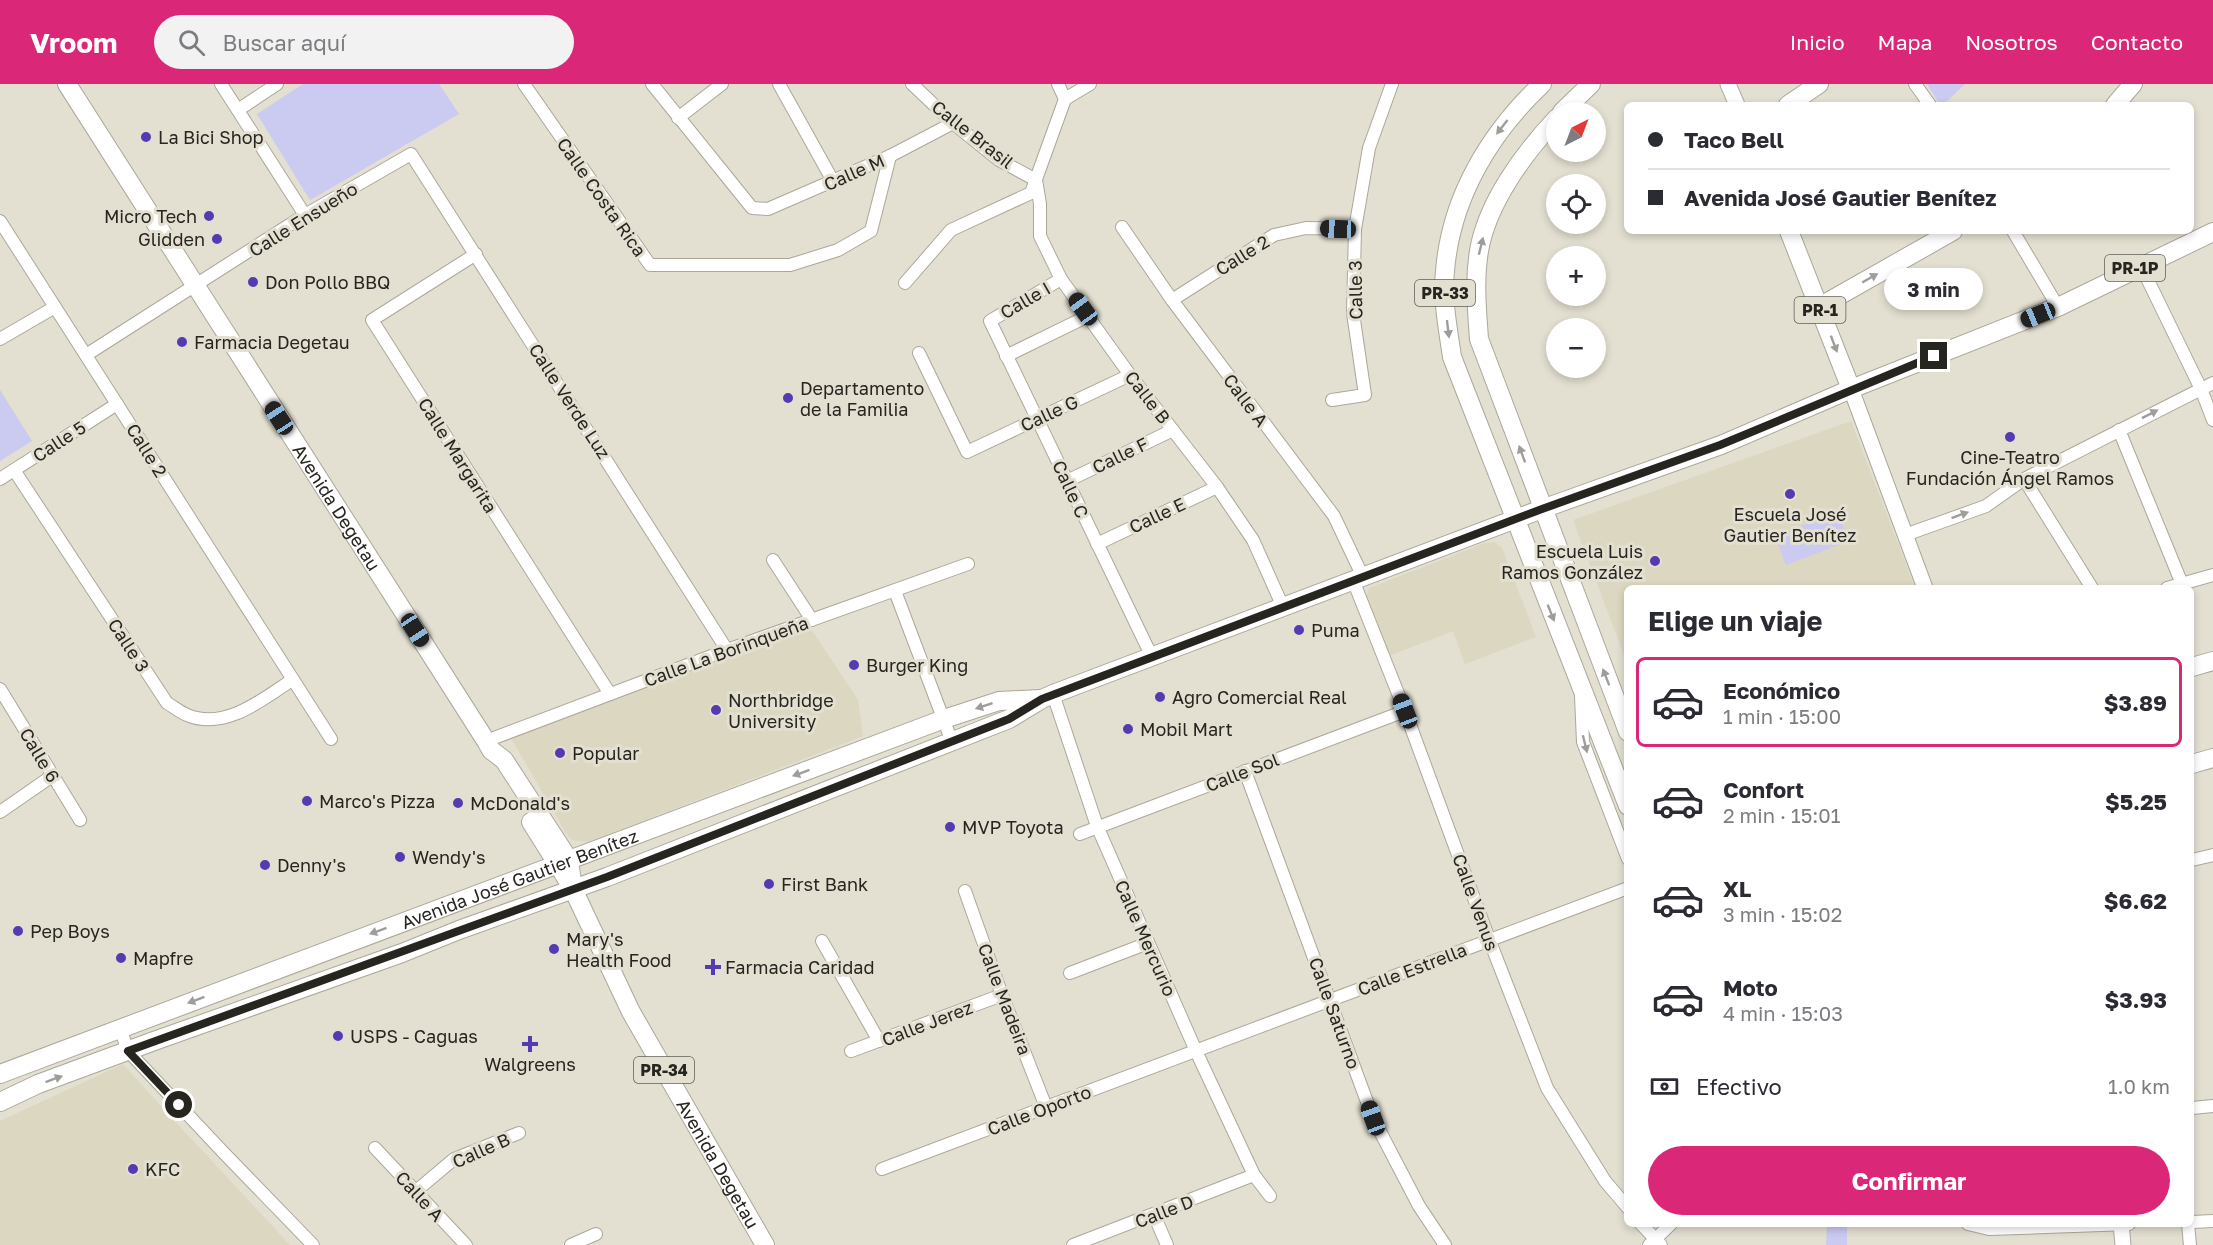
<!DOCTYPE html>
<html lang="es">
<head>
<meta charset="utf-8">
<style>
	:root { --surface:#fff; --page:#f2f2f3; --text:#2b2b33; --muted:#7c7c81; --line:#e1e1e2; --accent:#db2777 }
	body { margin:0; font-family:"Golos Text",sans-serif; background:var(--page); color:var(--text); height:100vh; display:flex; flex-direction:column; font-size:22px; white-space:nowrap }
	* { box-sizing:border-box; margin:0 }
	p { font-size:20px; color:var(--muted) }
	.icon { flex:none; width:33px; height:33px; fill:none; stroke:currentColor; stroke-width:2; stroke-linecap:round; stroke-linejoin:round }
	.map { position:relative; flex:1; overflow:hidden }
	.details { position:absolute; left:1624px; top:501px; width:570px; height:642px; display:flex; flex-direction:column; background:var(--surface); border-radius:9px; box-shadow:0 3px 9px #0003 }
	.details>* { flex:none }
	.banner { position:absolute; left:1624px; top:18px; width:570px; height:132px; border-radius:9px; box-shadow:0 3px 9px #0003; display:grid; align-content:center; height:132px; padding:0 24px; background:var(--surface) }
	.needle { width:39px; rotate:42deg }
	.fabs { position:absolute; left:1546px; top:18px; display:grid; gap:12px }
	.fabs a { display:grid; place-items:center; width:60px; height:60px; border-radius:50%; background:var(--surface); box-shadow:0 3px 9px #0003; font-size:30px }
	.end { position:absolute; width:27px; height:27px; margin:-14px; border:8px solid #272520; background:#fff; box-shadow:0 0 0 3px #fff }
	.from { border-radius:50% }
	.bubble { position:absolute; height:42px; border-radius:21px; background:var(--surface); box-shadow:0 3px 9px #0003; font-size:20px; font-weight:700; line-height:42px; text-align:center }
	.car { position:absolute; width:18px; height:36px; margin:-18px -9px; border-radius:8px; box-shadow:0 0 4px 2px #0007; background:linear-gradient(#222 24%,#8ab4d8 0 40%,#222 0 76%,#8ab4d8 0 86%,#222 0) }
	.banner b { display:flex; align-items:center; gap:21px; height:57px; font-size:22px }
	.banner b+b { border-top:2px solid var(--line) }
	.banner i { width:15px; height:15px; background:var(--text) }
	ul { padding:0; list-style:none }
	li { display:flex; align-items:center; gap:18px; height:90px; margin:0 12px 9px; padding:0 12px; border:3px solid transparent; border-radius:9px }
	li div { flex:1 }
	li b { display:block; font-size:22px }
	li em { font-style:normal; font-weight:700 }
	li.active { border-color:var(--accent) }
	li>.icon { width:54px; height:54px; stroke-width:1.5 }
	h2 { padding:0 24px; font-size:27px; line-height:72px }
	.pay { display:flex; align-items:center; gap:15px; height:66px; padding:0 24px; font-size:22px }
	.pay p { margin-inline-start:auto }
	.cta { display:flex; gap:12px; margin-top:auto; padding:12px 24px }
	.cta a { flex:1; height:69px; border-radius:36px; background:var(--accent); color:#fff; font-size:24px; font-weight:700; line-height:69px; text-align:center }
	header { display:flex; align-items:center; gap:36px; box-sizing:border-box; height:84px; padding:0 30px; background:var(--accent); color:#fff }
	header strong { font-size:28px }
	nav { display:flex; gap:33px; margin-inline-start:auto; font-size:21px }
	.search { width:420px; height:54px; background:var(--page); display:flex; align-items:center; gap:15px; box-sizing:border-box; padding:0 21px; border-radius:33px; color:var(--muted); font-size:22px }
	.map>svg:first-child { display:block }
	.built { fill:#dcd7c1 }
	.green { fill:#cbcaf1 }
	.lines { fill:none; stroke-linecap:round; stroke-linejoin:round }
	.minor-casing { stroke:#aba89a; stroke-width:14 }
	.tertiary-casing { stroke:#aba89a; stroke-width:17 }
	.primary-casing { stroke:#aba89a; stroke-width:20 }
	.minor { stroke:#fff; stroke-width:12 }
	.tertiary { stroke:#fff; stroke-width:15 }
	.primary { stroke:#fff; stroke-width:18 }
	.oneway { fill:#9e9d9b }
	.route { stroke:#272520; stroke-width:8 }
	.poi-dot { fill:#553ab2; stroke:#e3dfd1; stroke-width:2 }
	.labels { text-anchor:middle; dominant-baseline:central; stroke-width:6; stroke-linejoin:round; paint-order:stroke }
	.shield { fill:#e3dfd1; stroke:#5f5d55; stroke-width:1.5 }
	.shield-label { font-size:16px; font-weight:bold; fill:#272520 }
	.street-label { font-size:18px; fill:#272520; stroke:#e3dfd1 }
	.poi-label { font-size:18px; fill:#272520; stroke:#e3dfd1; text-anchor:start }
</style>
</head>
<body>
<header>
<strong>Vroom</strong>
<div class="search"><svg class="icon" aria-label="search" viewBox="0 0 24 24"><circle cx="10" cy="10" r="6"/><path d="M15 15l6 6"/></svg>Buscar aquí</div>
<nav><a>Inicio</a><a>Mapa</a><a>Nosotros</a><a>Contacto</a></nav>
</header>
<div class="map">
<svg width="2213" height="1161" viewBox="0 0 2213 1161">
	<rect width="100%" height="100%" fill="#e3dfd1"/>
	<!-- built -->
	<g class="built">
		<polygon points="1851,337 1915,504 1628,504 1627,579 1573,436"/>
		<polygon points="1495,458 1502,464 1536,553 1465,580 1453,547 1386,573 1365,518 1369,504 1485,459"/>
		<polygon points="809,542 858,616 863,652 589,758 572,756 566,749 511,654"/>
		<polygon points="123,980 160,1021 290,1161 0,1161 0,1037"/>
	</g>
	<!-- green -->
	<g class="green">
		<polygon points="303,0 439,0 459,30 310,116 257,30"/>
		<polygon points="1927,0 1965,0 1943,21 1940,21"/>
		<polygon points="0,306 32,357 0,377"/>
		<polygon points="1838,428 1849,457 1786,481 1775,452"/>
		<polygon points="1827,1140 1847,1140 1847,1161 1826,1161"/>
	</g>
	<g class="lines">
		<!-- minor casing -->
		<g class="minor-casing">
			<g id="minor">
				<polyline points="221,0 305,131"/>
				<polyline points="524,0 650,181 790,181 838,166 871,147 890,72"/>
				<polyline points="652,0 752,124 768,125 890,72 953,39"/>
				<polyline points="779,0 833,97"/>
				<polyline points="912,0 953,39 999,76 1036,96"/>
				<polyline points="1058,0 1065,15"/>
				<polyline points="1915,0 1930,21"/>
				<polyline points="238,26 277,0"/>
				<polyline points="678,34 722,0"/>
				<polyline points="1036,96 1040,120 1040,152 1061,195 1130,291 1217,403 1253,456 1283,523"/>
				<polyline points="0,137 331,655"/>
				<polyline points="1122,143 1172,216 1334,432 1363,493"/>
				<polyline points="2013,147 2058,223"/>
				<polyline points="476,170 372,236 610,610"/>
				<polyline points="2141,182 2201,305 2213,336"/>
				<polyline points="1061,195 990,237 1152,573"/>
				<polyline points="905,199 951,146 1031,109 1065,15 1090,0"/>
				<polyline points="1172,216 1274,151 1306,144 1355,145"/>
				<polyline points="0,255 55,223"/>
				<polyline points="919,269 967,368 1130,291"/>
				<polyline points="86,271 305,131 411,70 727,566"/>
				<polyline points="1006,272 1088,232"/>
				<polyline points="1332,316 1365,311 1353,229 1355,145 1369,64 1392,0"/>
				<polyline points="2119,346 2182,500"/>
				<path d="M 14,386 L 167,619 C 174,623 180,628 187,631 C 225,647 263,615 292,596"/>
				<polyline points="0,395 117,320"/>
				<polyline points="2024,395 2092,504"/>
				<polyline points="1067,397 1173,346"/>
				<polyline points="1905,451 1986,422 2024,395 2213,299"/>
				<polyline points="1097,460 1217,403"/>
				<polyline points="773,476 812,536"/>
				<polyline points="1353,496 1405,627 1489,855 1547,1004 1605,1097 1628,1124"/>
				<polyline points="2167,504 2213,491"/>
				<polyline points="895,507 952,658"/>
				<polyline points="0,605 80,736"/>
				<polyline points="1053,610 1097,742 1196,967 1254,1091 1270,1112"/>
				<polyline points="1581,612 1583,658 1628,775"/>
				<polyline points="486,657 727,566 968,480"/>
				<polyline points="1245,687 1373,1034 1419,1122 1445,1161"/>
				<polyline points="0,728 52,692"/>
				<polyline points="1080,750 1405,627"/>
				<polyline points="2192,776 2213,771"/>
				<polyline points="965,807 1002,911 1046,1023"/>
				<polyline points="822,857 879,957"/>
				<polyline points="1070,889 1148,859"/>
				<polyline points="120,944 128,967 222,1067 313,1161"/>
				<polyline points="851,967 1002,911"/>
				<polyline points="2192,1024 2213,1022"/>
				<polyline points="375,1064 466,1161"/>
				<polyline points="882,1085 1628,804"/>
				<polyline points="416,1107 454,1075 519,1049"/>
				<polyline points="1154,1131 1167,1161"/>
				<polyline points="2192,1138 2213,1137"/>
				<polyline points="1641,1140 1661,1161"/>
				<polyline points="1968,1140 1989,1145 2129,1140"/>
				<polyline points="2188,1140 2190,1161"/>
				<polyline points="571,1161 596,1150"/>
				<polyline points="1073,1161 1254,1091"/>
				<polyline points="1649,1161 1671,1140"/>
			</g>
		</g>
		<!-- tertiary casing -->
		<g class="tertiary-casing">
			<g id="tertiary">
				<polyline points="1728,0 1737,21"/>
				<polyline points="1851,305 1925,504"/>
				<polyline points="2121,1140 2123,1161"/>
			</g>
		</g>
		<!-- primary casing -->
		<g class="primary-casing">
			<g id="primary">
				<path id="s1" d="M 67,0 L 486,657 L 491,666 L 504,676 L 569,776 L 573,805"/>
				<path d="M 1542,0 C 1490,49 1451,113 1445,187 C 1442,215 1448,245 1452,273 L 1628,722"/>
				<polyline points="1788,21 1819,0"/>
				<polyline points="2115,21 2133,0"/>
				<polyline points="1562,28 1591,0"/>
				<path d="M 1557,34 C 1524,69 1487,119 1479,167 C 1474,197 1477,226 1479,255 L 1628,648"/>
				<polyline points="1789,147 1851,305"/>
				<polyline points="1819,223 1953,147"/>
				<polyline points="2192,583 2213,577"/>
				<polyline points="2192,680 2213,674"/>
				<path id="s2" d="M 531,738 L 573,805 L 631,928 L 765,1161"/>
				<path id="s3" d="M 0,990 L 944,635 L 999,617 L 1040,615"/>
				<polyline points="0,1018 38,1000 154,957 402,869 459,846 607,793 1009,635 1042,615 1053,610 1542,425 1721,361 1851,305 2058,223 2213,148"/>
			</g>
		</g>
		<!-- minor -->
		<use href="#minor" class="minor"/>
		<!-- tertiary -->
		<use href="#tertiary" class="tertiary"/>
		<!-- primary -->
		<use href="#primary" class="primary"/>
	</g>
	<!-- one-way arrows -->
	<defs><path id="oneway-solid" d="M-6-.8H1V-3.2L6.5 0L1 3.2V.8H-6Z" transform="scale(1.5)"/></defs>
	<g class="oneway">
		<use href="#oneway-solid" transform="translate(1502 43) rotate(128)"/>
		<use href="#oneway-solid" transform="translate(1481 162) rotate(-76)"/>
		<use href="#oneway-solid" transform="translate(1870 194) rotate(-30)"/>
		<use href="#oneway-solid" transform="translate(1448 245) rotate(83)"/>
		<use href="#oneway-solid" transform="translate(1834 260) rotate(69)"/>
		<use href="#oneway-solid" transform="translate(2150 330) rotate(-27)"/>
		<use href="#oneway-solid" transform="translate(1522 370) rotate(-110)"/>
		<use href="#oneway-solid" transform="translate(1960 431) rotate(-20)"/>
		<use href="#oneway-solid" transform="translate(1551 529) rotate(68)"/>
		<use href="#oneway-solid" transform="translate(1606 593) rotate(-111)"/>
		<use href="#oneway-solid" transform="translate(984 622) rotate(162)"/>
		<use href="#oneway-solid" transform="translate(1585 660) rotate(76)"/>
		<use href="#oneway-solid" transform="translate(801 689) rotate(160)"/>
		<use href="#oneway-solid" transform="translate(378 847) rotate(160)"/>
		<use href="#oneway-solid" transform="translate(196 916) rotate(159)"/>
		<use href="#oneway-solid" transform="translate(54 995) rotate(-20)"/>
	</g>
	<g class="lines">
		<!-- route -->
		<polyline class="route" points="179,1021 128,967 607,793 1009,635 1042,615 1542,425 1720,361 1934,272"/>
	</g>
	<!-- markers -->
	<g class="poi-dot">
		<circle cx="146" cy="53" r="6"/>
		<circle cx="209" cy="132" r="6"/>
		<circle cx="217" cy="155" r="6"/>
		<circle cx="253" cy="198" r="6"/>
		<circle cx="182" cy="258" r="6"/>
		<circle cx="788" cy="314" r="6"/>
		<circle cx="2010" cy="353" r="6"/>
		<circle cx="1790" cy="410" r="6"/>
		<circle cx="1655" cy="477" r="6"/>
		<circle cx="1299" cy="546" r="6"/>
		<circle cx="854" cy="581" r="6"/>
		<circle cx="1160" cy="613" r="6"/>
		<circle cx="716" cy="626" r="6"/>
		<circle cx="1128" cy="645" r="6"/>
		<circle cx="560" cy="669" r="6"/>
		<circle cx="307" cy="717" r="6"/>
		<circle cx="458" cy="719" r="6"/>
		<circle cx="950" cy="743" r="6"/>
		<circle cx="400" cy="773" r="6"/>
		<circle cx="265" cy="781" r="6"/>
		<circle cx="769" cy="800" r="6"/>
		<circle cx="18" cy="847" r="6"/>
		<circle cx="554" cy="865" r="6"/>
		<circle cx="121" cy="874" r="6"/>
		<path d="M710 874h6v6h6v6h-6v6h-6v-6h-6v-6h6z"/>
		<circle cx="338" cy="952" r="6"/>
		<path d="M527 951h6v6h6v6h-6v6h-6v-6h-6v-6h6z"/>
		<circle cx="133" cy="1085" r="6"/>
	</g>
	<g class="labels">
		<!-- shield labels -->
		<g class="shield">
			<rect x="2105" y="171" width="60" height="26" rx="4.5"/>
			<rect x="1415" y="196" width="60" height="26" rx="4.5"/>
			<rect x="1794.5" y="213" width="51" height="26" rx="4.5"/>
			<rect x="634" y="973" width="60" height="26" rx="4.5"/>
		</g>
		<g class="shield-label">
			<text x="2135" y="184">PR-1P</text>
			<text x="1445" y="209">PR-33</text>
			<text x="1820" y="226">PR-1</text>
			<text x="664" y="986">PR-34</text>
		</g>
		<!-- street labels -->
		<g class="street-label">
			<text transform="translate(973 50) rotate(38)">Calle Brasil</text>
			<text transform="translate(854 88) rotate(-24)">Calle M</text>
			<text transform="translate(602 113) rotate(55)">Calle Costa Rica</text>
			<text transform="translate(303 135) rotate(-32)">Calle Ensueño</text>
			<text transform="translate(1242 171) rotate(-32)">Calle 2</text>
			<text transform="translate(1355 206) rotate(-91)">Calle 3</text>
			<text transform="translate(1025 216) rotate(-30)">Calle I</text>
			<text transform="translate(1148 313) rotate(52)">Calle B</text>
			<text transform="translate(1246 316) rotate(53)">Calle A</text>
			<text transform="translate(570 317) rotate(57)">Calle Verde Luz</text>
			<text transform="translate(1049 329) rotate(-25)">Calle G</text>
			<text transform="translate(59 357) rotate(-33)">Calle 5</text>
			<text transform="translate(147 366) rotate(58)">Calle 2</text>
			<text transform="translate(458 371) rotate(58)">Calle Margarita</text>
			<text transform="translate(1120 371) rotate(-26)">Calle F</text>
			<text transform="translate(1071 405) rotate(65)">Calle C</text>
			<text stroke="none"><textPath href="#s1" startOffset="502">Avenida Degetau</textPath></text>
			<text transform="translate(1157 431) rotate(-25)">Calle E</text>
			<text transform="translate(129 561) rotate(57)">Calle 3</text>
			<text transform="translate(726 567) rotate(-20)">Calle La Borinqueña</text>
			<text transform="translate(40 671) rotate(59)">Calle 6</text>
			<text transform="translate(1242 688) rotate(-21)">Calle Sol</text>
			<text stroke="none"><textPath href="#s3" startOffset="555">Avenida José Gautier Benítez</textPath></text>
			<text transform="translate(1476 818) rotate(70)">Calle Venus</text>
			<text transform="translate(1146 854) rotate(66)">Calle Mercurio</text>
			<text transform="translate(1412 885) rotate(-21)">Calle Estrella</text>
			<text transform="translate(1005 915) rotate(69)">Calle Madeira</text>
			<text transform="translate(1335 929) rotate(70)">Calle Saturno</text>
			<text transform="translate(927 939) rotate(-21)">Calle Jerez</text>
			<text transform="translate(1039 1026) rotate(-21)">Calle Oporto</text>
			<text transform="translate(481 1066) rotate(-24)">Calle B</text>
			<text stroke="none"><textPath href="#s2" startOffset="390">Avenida Degetau</textPath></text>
			<text transform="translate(420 1112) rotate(47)">Calle A</text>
			<text transform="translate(1164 1127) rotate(-21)">Calle D</text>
		</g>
		<!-- poi labels -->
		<g class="poi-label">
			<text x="158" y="53">La Bici Shop</text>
			<text x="197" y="132" text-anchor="end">Micro Tech</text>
			<text x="205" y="155" text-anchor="end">Glidden</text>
			<text x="265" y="198">Don Pollo BBQ</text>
			<text x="194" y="258">Farmacia Degetau</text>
			<text x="800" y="304">Departamento<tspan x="800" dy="21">de la Familia</tspan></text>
			<text x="2010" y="373" text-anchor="middle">Cine-Teatro<tspan x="2010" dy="21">Fundación Ángel Ramos</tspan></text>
			<text x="1790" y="430" text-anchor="middle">Escuela José<tspan x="1790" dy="21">Gautier Benítez</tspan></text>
			<text x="1643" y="467" text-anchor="end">Escuela Luis<tspan x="1643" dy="21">Ramos González</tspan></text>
			<text x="1311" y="546">Puma</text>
			<text x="866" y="581">Burger King</text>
			<text x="1172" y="613">Agro Comercial Real</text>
			<text x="728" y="616">Northbridge<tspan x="728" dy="21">University</tspan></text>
			<text x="1140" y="645">Mobil Mart</text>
			<text x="572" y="669">Popular</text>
			<text x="319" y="717">Marco's Pizza</text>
			<text x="470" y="719">McDonald's</text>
			<text x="962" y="743">MVP Toyota</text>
			<text x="412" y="773">Wendy's</text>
			<text x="277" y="781">Denny's</text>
			<text x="781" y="800">First Bank</text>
			<text x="30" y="847">Pep Boys</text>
			<text x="566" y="855">Mary's<tspan x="566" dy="21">Health Food</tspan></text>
			<text x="133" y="874">Mapfre</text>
			<text x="725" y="883">Farmacia Caridad</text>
			<text x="350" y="952">USPS - Caguas</text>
			<text x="530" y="980" text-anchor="middle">Walgreens</text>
			<text x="145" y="1085">KFC</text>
		</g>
	</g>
</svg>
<div class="fabs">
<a><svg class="needle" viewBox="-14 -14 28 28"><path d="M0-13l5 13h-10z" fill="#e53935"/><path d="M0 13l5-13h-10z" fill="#7c7c81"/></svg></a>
<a><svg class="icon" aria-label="locate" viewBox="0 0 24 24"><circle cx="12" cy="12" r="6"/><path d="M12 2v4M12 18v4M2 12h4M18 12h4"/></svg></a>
<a>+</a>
<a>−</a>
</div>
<i class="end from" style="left:179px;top:1021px"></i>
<i class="end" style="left:1934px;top:272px"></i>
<div class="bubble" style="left:1884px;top:184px;width:99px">3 min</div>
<i class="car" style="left:1338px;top:145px;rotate:272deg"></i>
<i class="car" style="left:1083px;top:225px;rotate:324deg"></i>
<i class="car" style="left:2038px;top:231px;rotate:248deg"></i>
<i class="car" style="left:279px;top:334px;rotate:327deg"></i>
<i class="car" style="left:415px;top:546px;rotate:147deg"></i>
<i class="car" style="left:1405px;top:627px;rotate:339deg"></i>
<i class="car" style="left:1373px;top:1034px;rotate:340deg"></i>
<div class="banner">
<b><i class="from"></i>Taco Bell</b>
<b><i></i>Avenida José Gautier Benítez</b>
</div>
<section class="details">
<h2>Elige un viaje</h2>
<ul>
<li class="active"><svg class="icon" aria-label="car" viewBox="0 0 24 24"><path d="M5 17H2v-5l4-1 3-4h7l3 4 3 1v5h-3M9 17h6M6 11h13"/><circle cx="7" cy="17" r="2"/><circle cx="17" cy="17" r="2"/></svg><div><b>Económico</b><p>1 min · 15:00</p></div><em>$3.89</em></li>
<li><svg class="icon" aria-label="car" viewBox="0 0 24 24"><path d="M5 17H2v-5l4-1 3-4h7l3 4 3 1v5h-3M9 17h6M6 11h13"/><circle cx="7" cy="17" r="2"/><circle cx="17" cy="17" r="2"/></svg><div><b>Confort</b><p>2 min · 15:01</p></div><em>$5.25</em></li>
<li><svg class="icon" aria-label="car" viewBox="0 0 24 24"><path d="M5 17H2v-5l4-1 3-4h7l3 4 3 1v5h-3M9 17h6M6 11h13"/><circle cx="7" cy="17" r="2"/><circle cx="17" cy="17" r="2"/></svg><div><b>XL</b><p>3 min · 15:02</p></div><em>$6.62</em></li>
<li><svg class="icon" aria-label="car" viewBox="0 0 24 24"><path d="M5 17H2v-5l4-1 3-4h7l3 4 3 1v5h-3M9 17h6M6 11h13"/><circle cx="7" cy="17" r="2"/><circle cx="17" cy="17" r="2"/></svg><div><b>Moto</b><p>4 min · 15:03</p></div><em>$3.93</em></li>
</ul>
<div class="pay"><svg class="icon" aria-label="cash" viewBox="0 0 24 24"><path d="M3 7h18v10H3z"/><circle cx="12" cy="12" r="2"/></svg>Efectivo<p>1.0 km</p></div>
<div class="cta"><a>Confirmar</a></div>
</section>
</div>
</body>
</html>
